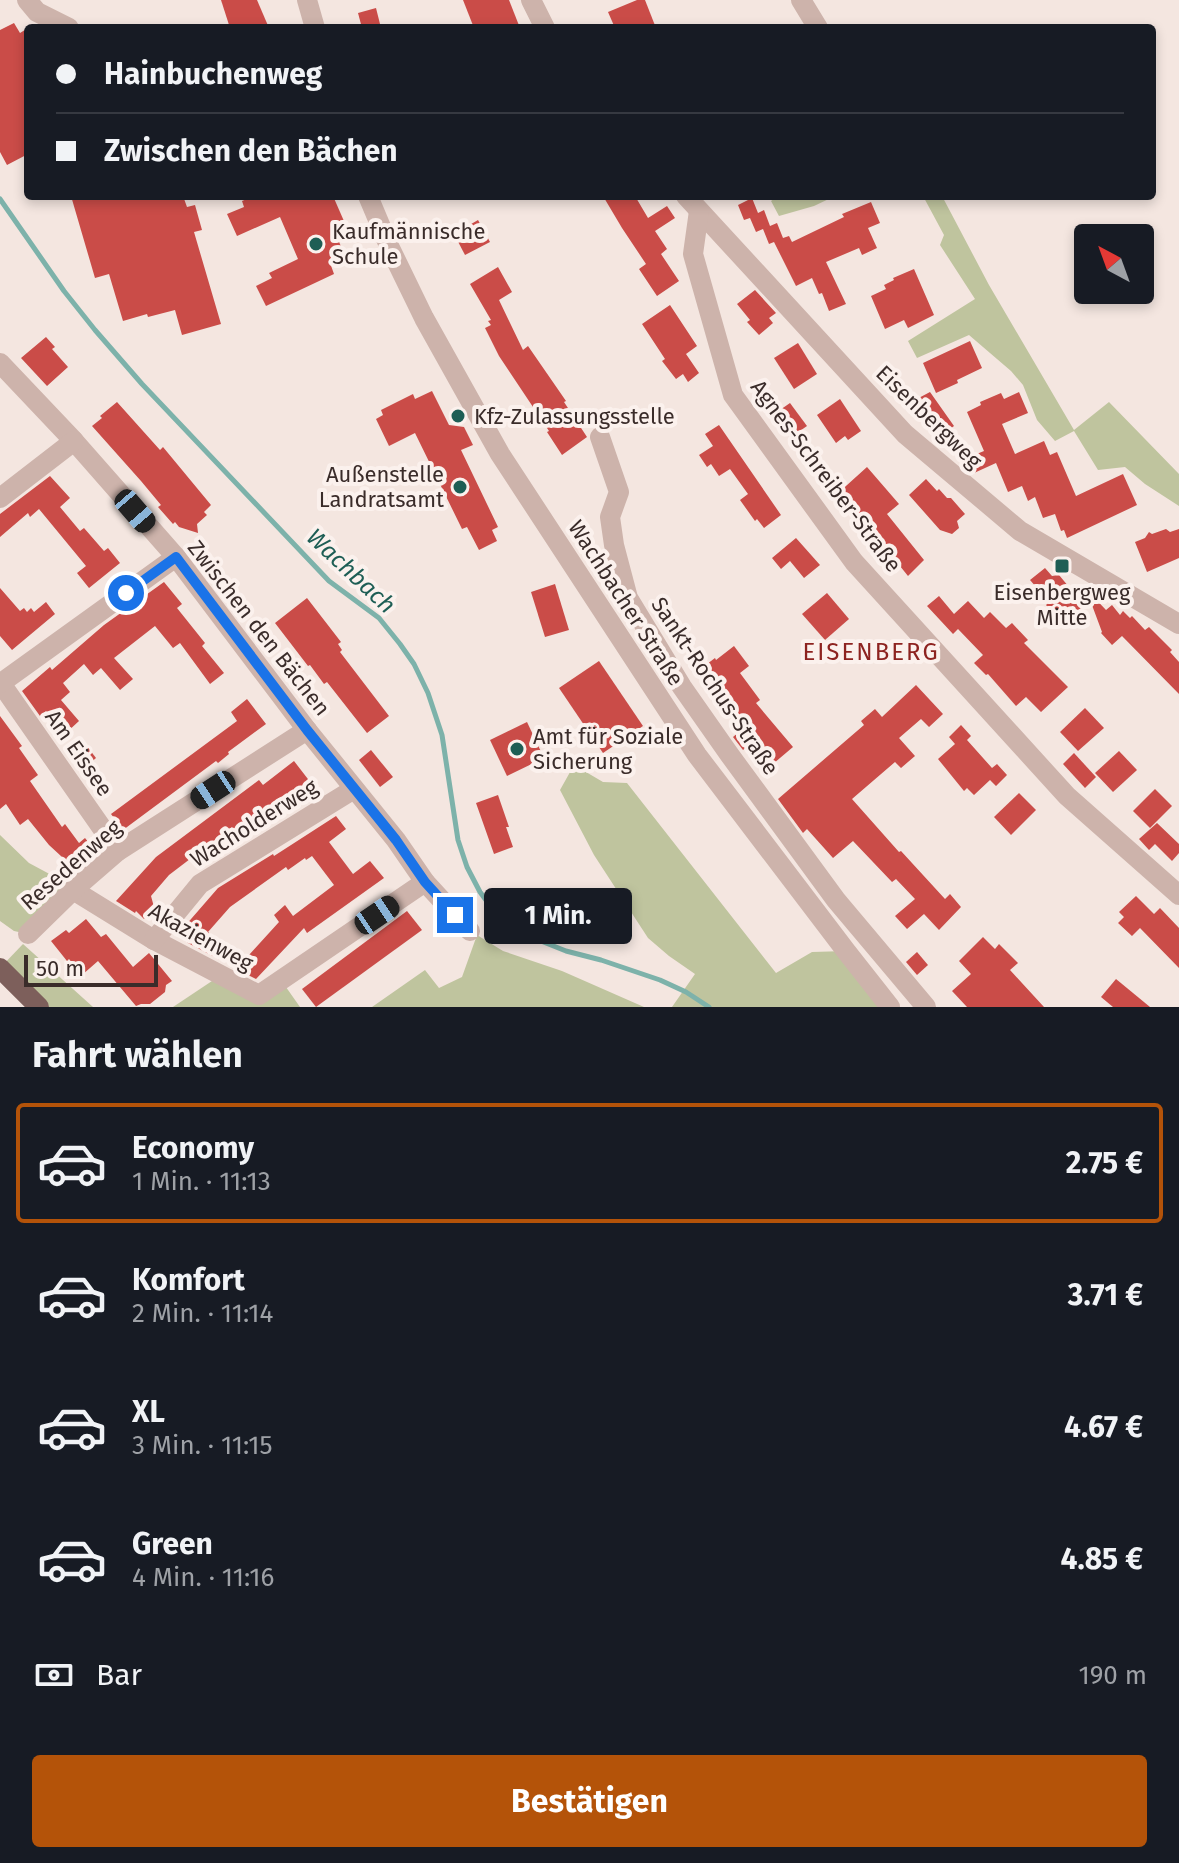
<!DOCTYPE html>
<html lang="de">
<head>
<meta charset="utf-8">
<style>
	:root { --surface:#171b24; --page:#242831; --text:#f1f3f6; --muted:#9ea1a6; --line:#363941; --accent:#b45309 }
	body { margin:0; font-family:"Fira Sans",sans-serif; background:var(--page); color:var(--text); height:100vh; display:flex; flex-direction:column; font-size:30px; white-space:nowrap }
	* { box-sizing:border-box; margin:0 }
	p { font-size:26px; color:var(--muted) }
	.icon { flex:none; width:44px; height:44px; fill:none; stroke:currentColor; stroke-width:2; stroke-linecap:round; stroke-linejoin:round }
	.map { position:relative; height:1007px; overflow:hidden }
	.panel { display:flex; flex-direction:column; background:var(--surface); flex:1 }
	.panel>* { flex:none }
	.guide { position:absolute; left:24px; top:24px; width:1132px; height:176px; border-radius:8px; box-shadow:0 4px 12px #0003; display:grid; align-content:center; height:176px; padding:0 32px; background:var(--surface) }
	.needle { width:52px; rotate:319deg }
	.buttons { position:absolute; left:1074px; top:224px; display:grid; gap:16px }
	.buttons a { display:grid; place-items:center; width:80px; height:80px; border-radius:8px; background:var(--surface); box-shadow:0 4px 12px #0003; font-size:40px }
	.scale { position:absolute; left:24px; bottom:20px; width:134px; box-sizing:border-box; padding-left:8px; border:4px solid #3a2c2a; border-top:0; font-size:22px; line-height:28px; white-space:nowrap; color:#3a2c2a; -webkit-text-stroke:6px #fbf1ed; paint-order:stroke }
	.end { position:absolute; width:36px; height:36px; margin:-18px; border:10px solid #1a73e8; background:#fff; box-shadow:0 0 0 4px #fff }
	.from { border-radius:50% }
	.bubble { position:absolute; height:56px; border-radius:8px; background:var(--surface); box-shadow:0 4px 12px #0003; font-size:26px; font-weight:700; line-height:56px; text-align:center }
	.car { position:absolute; width:24px; height:48px; margin:-24px -12px; border-radius:10px; box-shadow:0 0 6px 2px #0007; background:linear-gradient(#222 24%,#8ab4d8 0 40%,#222 0 76%,#8ab4d8 0 86%,#222 0) }
	.guide b { display:flex; align-items:center; gap:28px; height:76px; font-size:30px }
	.guide b+b { border-top:2px solid var(--line) }
	.guide i { width:20px; height:20px; background:var(--text) }
	ul { padding:0; list-style:none }
	li { display:flex; align-items:center; gap:24px; height:120px; margin:0 16px 12px; padding:0 16px; border:4px solid transparent; border-radius:8px }
	li div { flex:1 }
	li b { display:block; font-size:30px }
	li em { font-style:normal; font-weight:700 }
	li.on { border-color:var(--accent) }
	li>.icon { width:72px; height:72px; stroke-width:1.5 }
	h2 { padding:0 32px; font-size:36px; line-height:96px }
	.pay { display:flex; align-items:center; gap:20px; height:88px; padding:0 32px; font-size:30px }
	.pay p { margin-inline-start:auto }
	.action { display:flex; gap:16px; margin-top:auto; padding:16px 32px }
	.action a { flex:1; height:92px; border-radius:8px; background:var(--accent); color:#fff; font-size:32px; font-weight:700; line-height:92px; text-align:center }
	.map>svg:first-child { display:block }
	.green { fill:#bfc49e }
	.lines { fill:none; stroke-linecap:round; stroke-linejoin:round }
	.stream { stroke:#7db2aa; stroke-width:5 }
	.building { fill:#ca4c48 }
	.minor { stroke:#cdb3ab; stroke-width:20 }
	.major { stroke:#7d5f5b; stroke-width:20 }
	.route { stroke:#1a73e8; stroke-width:10 }
	.poi-dot { fill:#1e5e55; stroke:#fbf1ed; stroke-width:3 }
	.labels { text-anchor:middle; dominant-baseline:central; stroke-width:8; stroke-linejoin:round; paint-order:stroke }
	.poi-label { font-size:22px; fill:#3a2c2a; stroke:#fbf1ed; text-anchor:start }
	.street-label { font-size:22px; fill:#3a2c2a; stroke:#fbf1ed }
	.water-label { font-size:24px; font-style:italic; fill:#1e5e55; stroke:#fbf1ed }
	.neighbourhood-label { font-size:24px; letter-spacing:2px; fill:#8d2320; stroke:#fbf1ed }
</style>
</head>
<body>
<div class="map">
<svg width="1179" height="1007" viewBox="0 0 1179 1007">
	<rect width="100%" height="100%" fill="#f4e6e0"/>
	<!-- green -->
	<g class="green">
		<polygon points="778,196 835,196 814,206 779,216 771,201"/>
		<polygon points="923,196 942,196 989,285 1074,430 1109,402 1179,474 1179,506 1145,484 1125,467 1098,470 1074,431 1055,441 1037,420 1023,385 1011,371 969,335 917,358 908,341 975,299 940,245 944,235"/>
		<polygon points="574,765 603,782 627,783 776,973 812,952 846,951 890,1007 672,1007 695,974 669,956 648,938 594,855 560,790"/>
		<polygon points="0,835 29,863 70,885 28,934 14,931 0,921"/>
		<polygon points="477,935 503,951 562,971 644,1007 372,1007 425,970 439,988 462,977"/>
		<polygon points="23,944 93,1007 39,1007 0,968"/>
		<polygon points="215,979 259,995 281,980 300,1007 173,1007"/>
	</g>
	<g class="lines">
		<!-- stream -->
		<polyline class="stream" points="0,199 64,291 95,330 142,384 329,581 379,618 400,644 414,664 428,693 442,735 458,840 467,867 480,892 494,911 536,939 566,951 601,960 660,980 686,992 709,1007"/>
	</g>
	<!-- building -->
	<g class="building">
		<polygon points="221,0 257,0 269,28 230,28"/>
		<polygon points="463,0 509,0 520,28 474,28"/>
		<polygon points="637,0 645,0 656,28 615,28 608,12"/>
		<polygon points="376,8 381,28 362,28 358,13"/>
		<polygon points="14,23 20,33 28,28 28,154 7,165 0,152 0,30"/>
		<polygon points="71,196 183,196 187,207 195,205 202,230 194,232 221,324 182,335 175,310 148,317 147,314 123,321 109,274 95,278"/>
		<polygon points="254,196 333,196 347,228 335,233 344,253 329,260 334,274 266,306 256,286 272,278 269,273 298,259 280,217 237,236 227,214 244,207 242,201"/>
		<polygon points="603,196 635,196 648,218 667,206 675,218 655,231 667,249 661,254 679,281 657,296 639,269 646,264 622,228"/>
		<polygon points="752,198 758,213 764,210 770,226 777,223 783,238 789,236 792,242 844,217 842,214 871,202 880,223 868,228 877,248 862,255 859,248 826,262 846,304 829,311 822,293 819,294 812,278 796,286 774,242 769,244 763,229 756,232 750,218 744,220 738,205"/>
		<polygon points="478,220 490,242 465,255 454,234"/>
		<polygon points="498,267 512,292 499,300 523,350 528,346 566,401 564,402 587,437 562,455 547,432 549,431 499,356 485,328 491,325 488,321 491,320 470,284"/>
		<polygon points="914,269 934,315 908,328 904,320 885,329 871,296 886,289 884,285 894,280 893,278"/>
		<polygon points="755,290 776,313 769,318 773,323 759,335 747,322 750,320 737,304"/>
		<polygon points="670,305 697,346 686,354 699,373 688,382 683,374 676,379 662,361 665,359 642,324"/>
		<polygon points="46,337 55,347 52,349 68,367 47,386 21,358"/>
		<polygon points="970,341 982,368 957,380 958,383 936,393 923,363"/>
		<polygon points="798,343 817,374 794,389 774,358"/>
		<polygon points="432,391 449,425 464,427 473,445 461,450 498,527 492,530 497,541 479,550 467,527 462,529 415,433 389,446 376,419 383,415 381,410 413,394 415,399"/>
		<polygon points="930,392 954,426 942,435 930,418 925,422 913,401"/>
		<polygon points="1019,392 1028,413 1002,424 1015,454 1044,441 1050,455 1057,452 1076,496 1123,474 1137,505 1067,538 1064,530 1061,531 1055,514 1043,518 1035,497 1028,501 1022,486 1008,492 996,463 974,473 967,458 984,451 967,412 981,405 980,402 1001,393 1004,399"/>
		<polygon points="840,399 861,431 848,440 845,436 836,443 817,415"/>
		<polygon points="117,402 160,450 163,447 211,505 204,512 207,515 197,524 198,533 179,527 175,522 173,524 158,507 161,505 141,481 92,426 102,418 100,416"/>
		<polygon points="790,403 807,426 794,435 777,412"/>
		<polygon points="719,425 781,515 764,528 757,519 755,521 740,500 748,494 730,469 719,476 711,464 707,467 699,455 713,446 705,434"/>
		<polygon points="867,467 899,504 887,514 924,560 908,576 900,566 896,568 891,562 890,563 871,542 874,539 836,495"/>
		<polygon points="50,476 70,498 60,507 80,531 84,528 104,551 108,548 120,563 89,588 77,573 86,566 39,509 30,517 28,513 0,537 0,514"/>
		<polygon points="926,479 937,491 939,489 947,498 951,498 965,514 957,521 959,528 952,534 940,530 909,495"/>
		<polygon points="1166,529 1170,532 1179,529 1179,558 1147,572 1135,542 1145,538 1149,532 1152,534"/>
		<polygon points="796,538 820,565 804,578 790,561 781,569 772,558"/>
		<polygon points="1045,568 1052,576 1059,575 1084,605 1071,617 1065,610 1057,618 1046,605 1049,602 1030,580"/>
		<polygon points="164,582 182,604 177,608 205,643 202,646 224,673 210,684 180,643 173,648 155,626 114,658 133,679 120,690 101,668 93,675 84,664 63,683 70,692 61,700 79,721 66,733 46,711 40,716 22,691 50,667 52,670 104,625"/>
		<polygon points="555,584 569,630 545,637 531,592"/>
		<polygon points="0,588 20,611 24,608 27,612 31,608 34,612 46,602 55,614 12,650 0,636"/>
		<polygon points="1086,589 1106,610 1112,605 1120,615 1123,611 1130,618 1132,616 1145,630 1149,627 1172,650 1170,652 1179,662 1179,694 1122,636 1112,645 1101,633 1102,632"/>
		<polygon points="827,593 849,619 825,640 802,614"/>
		<polygon points="939,596 954,614 968,601 984,618 990,612 1006,628 1012,623 1028,640 1024,643 1068,687 1041,712 1026,697 1016,706 988,674 986,675 974,663 983,655 958,629 953,634 927,606"/>
		<polygon points="307,598 341,642 338,644 342,650 340,652 389,716 367,733 327,682 324,684 310,665 308,666 275,623"/>
		<polygon points="734,646 749,666 740,673 760,700 756,703 793,747 767,769 748,746 743,750 733,737 740,731 709,689 716,684 703,667 715,658 716,660"/>
		<polygon points="599,661 643,726 603,753 559,688"/>
		<polygon points="916,685 943,714 929,727 921,719 899,738 915,756 901,768 895,762 852,799 899,852 901,851 945,899 950,894 961,907 939,930 924,914 907,929 895,916 915,899 896,879 892,882 853,841 833,858 807,829 803,833 778,799 864,725 861,721 875,709 882,717"/>
		<polygon points="247,699 266,724 228,752 229,754 218,763 216,761 123,830 111,814 237,721 231,712"/>
		<polygon points="1085,708 1104,728 1078,751 1060,732"/>
		<polygon points="0,716 22,746 19,748 38,775 30,781 62,827 65,824 79,843 85,838 96,852 74,868 49,845 28,819 20,825 6,804 0,809"/>
		<polygon points="527,722 544,758 507,776 490,740"/>
		<polygon points="961,725 971,736 967,740 992,768 997,764 1007,775 996,786 990,780 974,795 967,788 964,791 938,759 955,744 949,737"/>
		<polygon points="80,737 96,758 83,769 66,747"/>
		<polygon points="371,750 393,777 380,787 359,760"/>
		<polygon points="1119,751 1137,770 1113,792 1095,773"/>
		<polygon points="1074,753 1096,777 1085,788 1063,764"/>
		<polygon points="294,761 311,783 247,829 244,824 235,831 232,827 169,875 151,896 154,907 144,919 136,911 135,913 116,901 156,857 259,780 263,785"/>
		<polygon points="1155,789 1172,806 1150,828 1133,811"/>
		<polygon points="1019,793 1036,810 1011,835 994,817"/>
		<polygon points="498,795 509,827 506,827 513,847 494,854 476,803"/>
		<polygon points="336,816 346,829 329,842 353,874 370,861 384,878 307,933 304,928 256,979 248,975 239,966 279,922 274,915 285,905 293,916 334,885 312,856 306,860 305,858 288,870 286,867 230,907 208,932 232,953 224,962 188,943 178,934 218,888 273,854 274,856"/>
		<polygon points="1157,823 1179,844 1179,853 1172,861 1155,844 1149,850 1139,839"/>
		<polygon points="1136,896 1154,914 1160,908 1179,928 1179,968 1140,928 1132,936 1118,923 1124,917 1119,912"/>
		<polygon points="407,911 422,930 316,1007 302,989"/>
		<polygon points="86,919 101,937 106,934 133,967 149,953 172,981 166,985 165,992 150,1004 141,1004 136,1006 98,961 82,975 69,959 67,961 51,941 66,930 69,933"/>
		<polygon points="983,937 995,949 999,944 1018,963 1010,970 1044,1007 967,1007 952,991 971,974 959,961"/>
		<polygon points="917,952 928,965 917,975 906,962"/>
		<polygon points="1116,979 1150,1007 1113,1007 1101,997"/>
	</g>
	<g class="lines">
		<!-- minor -->
		<g class="minor">
			<polyline points="27,0 37,12 69,28"/>
			<polyline points="307,0 315,28"/>
			<polyline points="531,0 545,28"/>
			<polyline points="801,0 818,28"/>
			<polyline points="368,196 389,246 424,318 500,454 697,755 846,951 890,1007"/>
			<polyline points="686,196 905,434 1020,531 1179,624"/>
			<polyline points="699,211 693,254 733,395 854,562 1067,796 1179,895"/>
			<polyline points="0,363 74,441 176,557 307,730 396,840 425,882 470,931"/>
			<polyline points="600,437 619,492 610,517 614,545 628,598 682,687 729,754 836,900 926,1007"/>
			<polyline points="0,498 74,441"/>
			<polyline points="0,682 118,851"/>
			<polyline points="1,683 176,557"/>
			<polyline points="73,890 154,940 259,995 425,882"/>
			<polyline points="28,934 73,890 118,851 307,730"/>
			<polyline points="154,940 200,884 354,789"/>
		</g>
		<!-- major -->
		<polyline class="major" points="0,968 39,1007"/>
	</g>
	<g class="lines">
		<!-- route -->
		<polyline class="route" points="126,593 176,557 307,730 396,840 425,882 455,915"/>
	</g>
	<!-- markers -->
	<g class="poi-dot">
		<circle cx="316" cy="244" r="8"/>
		<circle cx="458" cy="416" r="8"/>
		<circle cx="460" cy="487" r="8"/>
		<rect x="1054" y="558" width="16" height="16" rx="4"/>
		<circle cx="517" cy="749" r="8"/>
	</g>
	<g class="labels">
		<!-- poi labels -->
		<g class="poi-label">
			<text x="332" y="231">Kaufmännische<tspan x="332" dy="25">Schule</tspan></text>
			<text x="474" y="416">Kfz-Zulassungsstelle</text>
			<text x="444" y="474" text-anchor="end">Außenstelle<tspan x="444" dy="25">Landratsamt</tspan></text>
			<text x="1062" y="592" text-anchor="middle">Eisenbergweg<tspan x="1062" dy="25">Mitte</tspan></text>
			<text x="533" y="736">Amt für Soziale<tspan x="533" dy="25">Sicherung</tspan></text>
		</g>
		<!-- street labels -->
		<g class="street-label">
			<text transform="translate(929 417) rotate(44)">Eisenbergweg</text>
			<text transform="translate(826 476) rotate(53)">Agnes-Schreiber-Straße</text>
			<text transform="translate(626 603) rotate(57)">Wachbacher Straße</text>
			<text transform="translate(259 628) rotate(52)">Zwischen den Bächen</text>
			<text transform="translate(715 686) rotate(56)">Sankt-Rochus-Straße</text>
			<text transform="translate(79 753) rotate(55)">Am Eissee</text>
			<text transform="translate(254 823) rotate(-32)">Wacholderweg</text>
			<text transform="translate(71 865) rotate(-41)">Resedenweg</text>
			<text transform="translate(201 937) rotate(29)">Akazienweg</text>
		</g>
		<!-- water labels -->
		<g class="water-label">
			<text transform="translate(351 571) rotate(43)">Wachbach</text>
		</g>
		<!-- neighbourhood labels -->
		<g class="neighbourhood-label">
			<text x="871" y="652">EISENBERG</text>
		</g>
	</g>
</svg>
<div class="buttons">
<a><svg class="needle" viewBox="-14 -14 28 28"><path d="M0-13l5 13h-10z" fill="#e53935"/><path d="M0 13l5-13h-10z" fill="#9ea1a6"/></svg></a>
</div>
<div class="scale">50 m</div>
<i class="end from" style="left:126px;top:593px"></i>
<i class="end" style="left:455px;top:915px"></i>
<div class="bubble" style="left:484px;top:888px;width:148px">1 Min.</div>
<i class="car" style="left:135px;top:511px;rotate:139deg"></i>
<i class="car" style="left:213px;top:790px;rotate:237deg"></i>
<i class="car" style="left:377px;top:915px;rotate:56deg"></i>
<div class="guide">
<b><i class="from"></i>Hainbuchenweg</b>
<b><i></i>Zwischen den Bächen</b>
</div>
</div>
<section class="panel">
<h2>Fahrt wählen</h2>
<ul>
<li class="on"><svg class="icon" aria-label="car" viewBox="0 0 24 24"><path d="M5 17H2v-5l4-1 3-4h7l3 4 3 1v5h-3M9 17h6M6 11h13"/><circle cx="7" cy="17" r="2"/><circle cx="17" cy="17" r="2"/></svg><div><b>Economy</b><p>1 Min. · 11:13</p></div><em>2.75 €</em></li>
<li><svg class="icon" aria-label="car" viewBox="0 0 24 24"><path d="M5 17H2v-5l4-1 3-4h7l3 4 3 1v5h-3M9 17h6M6 11h13"/><circle cx="7" cy="17" r="2"/><circle cx="17" cy="17" r="2"/></svg><div><b>Komfort</b><p>2 Min. · 11:14</p></div><em>3.71 €</em></li>
<li><svg class="icon" aria-label="car" viewBox="0 0 24 24"><path d="M5 17H2v-5l4-1 3-4h7l3 4 3 1v5h-3M9 17h6M6 11h13"/><circle cx="7" cy="17" r="2"/><circle cx="17" cy="17" r="2"/></svg><div><b>XL</b><p>3 Min. · 11:15</p></div><em>4.67 €</em></li>
<li><svg class="icon" aria-label="car" viewBox="0 0 24 24"><path d="M5 17H2v-5l4-1 3-4h7l3 4 3 1v5h-3M9 17h6M6 11h13"/><circle cx="7" cy="17" r="2"/><circle cx="17" cy="17" r="2"/></svg><div><b>Green</b><p>4 Min. · 11:16</p></div><em>4.85 €</em></li>
</ul>
<div class="pay"><svg class="icon" aria-label="cash" viewBox="0 0 24 24"><path d="M3 7h18v10H3z"/><circle cx="12" cy="12" r="2"/></svg>Bar<p>190 m</p></div>
<div class="action"><a>Bestätigen</a></div>
</section>
</body>
</html>
